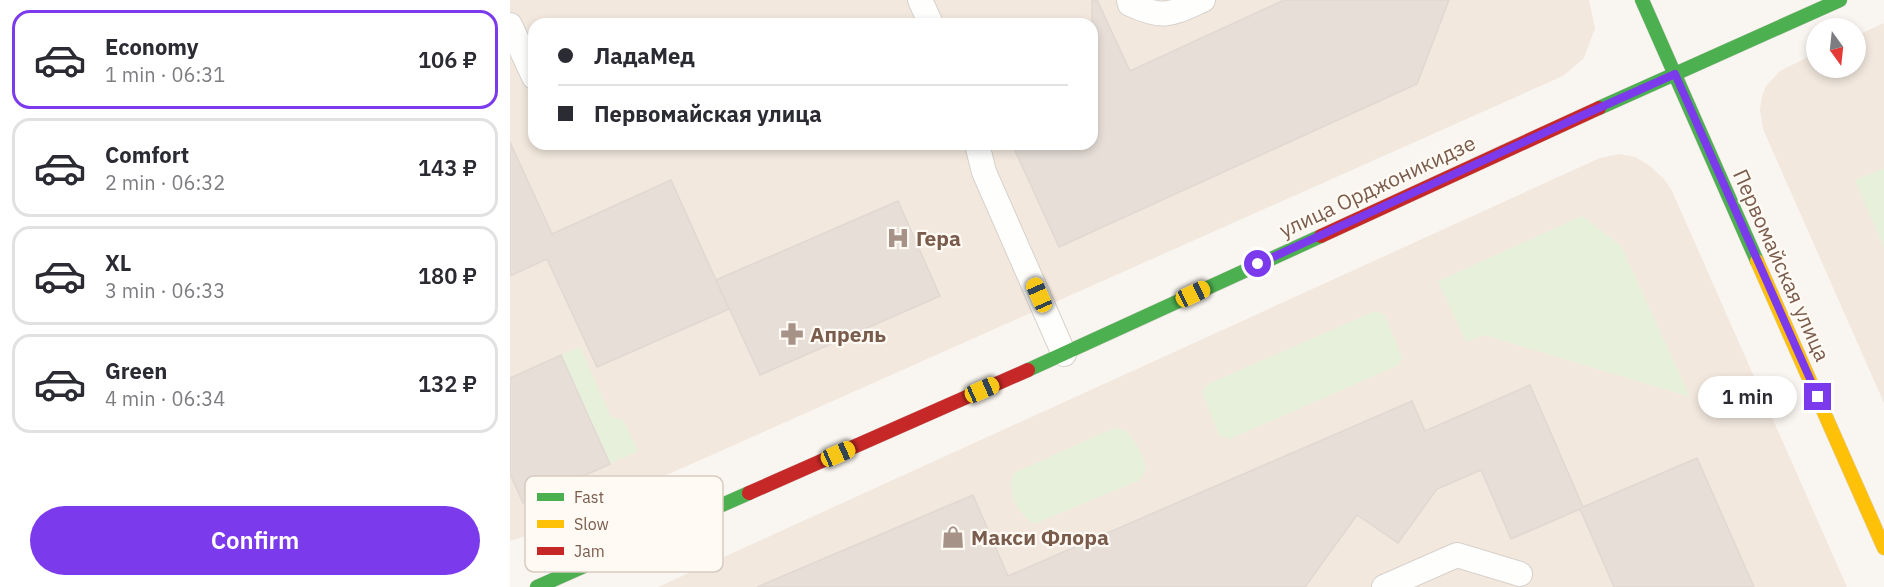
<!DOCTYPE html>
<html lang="en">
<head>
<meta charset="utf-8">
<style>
	:root { --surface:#fff; --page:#f7f7f7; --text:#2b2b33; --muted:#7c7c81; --line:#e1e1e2; --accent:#7c3aed }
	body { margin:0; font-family:"IBM Plex Sans",sans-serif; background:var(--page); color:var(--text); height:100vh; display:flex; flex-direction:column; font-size:22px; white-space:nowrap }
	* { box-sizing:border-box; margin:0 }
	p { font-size:20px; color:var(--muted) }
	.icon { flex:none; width:33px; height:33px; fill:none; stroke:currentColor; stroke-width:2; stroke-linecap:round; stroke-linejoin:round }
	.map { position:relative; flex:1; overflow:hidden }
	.panel { display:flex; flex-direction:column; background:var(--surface); width:510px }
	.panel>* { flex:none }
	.top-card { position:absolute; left:18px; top:18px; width:570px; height:132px; border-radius:18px; box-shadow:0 3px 9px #0003; display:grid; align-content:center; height:132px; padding:0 30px; background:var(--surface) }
	.needle { width:39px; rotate:165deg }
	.tools { position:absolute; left:1296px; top:18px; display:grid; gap:12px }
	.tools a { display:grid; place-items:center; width:60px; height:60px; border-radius:50%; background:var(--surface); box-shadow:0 3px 9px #0003; font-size:30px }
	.end { position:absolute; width:27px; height:27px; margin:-14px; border:8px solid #7c3aed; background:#fff; box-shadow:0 0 0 3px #fff }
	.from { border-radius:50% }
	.bubble { position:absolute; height:42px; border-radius:21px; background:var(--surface); box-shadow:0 3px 9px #0003; font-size:20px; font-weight:600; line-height:42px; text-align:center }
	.car { position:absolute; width:18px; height:36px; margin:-18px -9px; border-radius:8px; box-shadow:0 0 4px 2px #0007; background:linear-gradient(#f5c518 24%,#345 0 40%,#f5c518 0 76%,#345 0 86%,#f5c518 0) }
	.top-card b { display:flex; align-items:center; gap:21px; height:57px; font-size:22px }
	.top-card b+b { border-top:2px solid var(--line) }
	.top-card i { width:15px; height:15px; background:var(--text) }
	ul { padding:10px 0 0; list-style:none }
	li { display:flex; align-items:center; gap:18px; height:99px; margin:0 12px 9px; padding:0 18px; border:3px solid var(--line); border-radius:18px }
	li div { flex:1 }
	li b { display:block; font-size:22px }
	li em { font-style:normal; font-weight:600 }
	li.on { border-color:var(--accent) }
	li>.icon { width:54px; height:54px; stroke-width:1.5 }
	.cta { display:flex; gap:12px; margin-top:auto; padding:12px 30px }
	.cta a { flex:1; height:69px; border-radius:36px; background:var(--accent); color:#fff; font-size:24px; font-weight:600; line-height:69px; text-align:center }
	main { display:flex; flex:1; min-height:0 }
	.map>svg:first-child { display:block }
	.residential { fill:#f2e8de; fill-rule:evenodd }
	.green { fill:#e7f0db }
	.building { fill:#e6ded7; stroke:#e2d8d2; stroke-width:1.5 }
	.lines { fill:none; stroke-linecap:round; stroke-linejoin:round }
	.lane-casing { stroke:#d7d1cb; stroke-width:26 }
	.fast-casing { stroke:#d9d2cb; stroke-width:15 }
	.slow-casing { stroke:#d9d2cb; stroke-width:15 }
	.jam-casing { stroke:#d9d2cb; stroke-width:15 }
	.lane { stroke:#fefefd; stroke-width:24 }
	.fast { stroke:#4caf50; stroke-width:14 }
	.slow { stroke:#ffc107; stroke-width:14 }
	.jam { stroke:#c62828; stroke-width:14 }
	.route { stroke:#7c3aed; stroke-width:8 }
	.labels { text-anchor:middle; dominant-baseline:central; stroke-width:4.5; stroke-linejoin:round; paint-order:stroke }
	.street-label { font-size:21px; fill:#7a5c4d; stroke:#fffaf3 }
	.poi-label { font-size:21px; font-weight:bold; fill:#7a5c4d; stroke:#fffaf3; text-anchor:start }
	.key { fill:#fffaf3; stroke:#d7cbc1; stroke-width:1.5 }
	.key-label { font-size:16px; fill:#7a5c4d }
</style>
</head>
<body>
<main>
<section class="panel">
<ul>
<li class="on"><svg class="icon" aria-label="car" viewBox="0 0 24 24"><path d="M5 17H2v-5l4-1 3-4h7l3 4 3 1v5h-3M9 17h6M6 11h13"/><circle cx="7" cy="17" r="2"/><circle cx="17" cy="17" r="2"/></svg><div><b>Economy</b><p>1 min · 06:31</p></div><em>106 ₽</em></li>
<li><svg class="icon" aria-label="car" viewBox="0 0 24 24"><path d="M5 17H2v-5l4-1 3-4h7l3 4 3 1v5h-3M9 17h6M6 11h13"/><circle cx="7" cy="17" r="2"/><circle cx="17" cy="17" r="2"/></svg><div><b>Comfort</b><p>2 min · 06:32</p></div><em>143 ₽</em></li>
<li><svg class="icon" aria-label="car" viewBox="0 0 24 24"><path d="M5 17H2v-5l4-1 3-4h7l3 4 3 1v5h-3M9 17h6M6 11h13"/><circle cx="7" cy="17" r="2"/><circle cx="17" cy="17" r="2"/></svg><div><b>XL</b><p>3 min · 06:33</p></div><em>180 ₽</em></li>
<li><svg class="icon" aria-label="car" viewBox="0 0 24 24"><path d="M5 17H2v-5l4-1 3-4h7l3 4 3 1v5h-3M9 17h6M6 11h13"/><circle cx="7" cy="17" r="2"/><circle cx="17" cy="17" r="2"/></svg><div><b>Green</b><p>4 min · 06:34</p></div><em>132 ₽</em></li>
</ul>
<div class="cta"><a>Confirm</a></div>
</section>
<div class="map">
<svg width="1374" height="587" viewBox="0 0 1374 587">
	<rect width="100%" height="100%" fill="#f9f5f0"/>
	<!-- residential -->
	<g class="residential">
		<path d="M 0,0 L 1079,0 L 1085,28 L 1074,58 L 1053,76 L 33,530 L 0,541 ZM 24,24 L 582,24 L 582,144 L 24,144 Z"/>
		<polygon points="1374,23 1374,403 1253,129 1250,110 1252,96 1256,86 1270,71 1306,53 1306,68 1346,68 1346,36"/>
		<polygon points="1109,154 1125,157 1140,166 1154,179 1162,191 1337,587 148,587 1090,158"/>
	</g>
	<!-- green -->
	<g class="green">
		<polygon points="1374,168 1374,248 1345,180"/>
		<polygon points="1072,216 1111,246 1180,397 974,335 956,342 928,281"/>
		<polygon points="865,311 874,314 892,357 889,365 720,439 709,435 692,392 698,384"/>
		<polygon points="70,347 101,417 113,420 128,451 100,464 51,355"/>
		<path d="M 604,428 L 615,430 C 622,438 638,459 635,471 C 635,472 631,479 630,480 L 524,524 C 507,513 496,493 504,473 Z"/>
	</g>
	<!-- building -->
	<g class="building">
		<polygon points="582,0 587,0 620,71 774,0 939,0 907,84 549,247 502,144 582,144"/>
		<polygon points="0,142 42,234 161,180 219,309 87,367 37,259 0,276"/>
		<polygon points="388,201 430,296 250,375 206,280"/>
		<polygon points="51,355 100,464 13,503 0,474 0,378"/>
		<polygon points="1020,385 1073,507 1187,458 1244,587 1104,587 1070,509 1001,539 971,470 927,489 888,543 847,515 795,587 247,587 463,495 498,576 902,401 915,431"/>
	</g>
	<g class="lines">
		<!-- lane casing -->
		<g class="lane-casing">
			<g id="lane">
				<polyline points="410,0 421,24"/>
				<path d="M 619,0 L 620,4 C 655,20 661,14 693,0"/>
				<polyline points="0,25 24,77"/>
				<polyline points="467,144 474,172 554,354"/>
				<polyline points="874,587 947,555 1010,574"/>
			</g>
		</g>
		<!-- fast casing -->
		<g class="fast-casing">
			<g id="fast">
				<polyline points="1132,0 1247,261"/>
				<polyline points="1089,108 1330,0"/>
				<polyline points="518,370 811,236"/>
				<polyline points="27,587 239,493"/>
			</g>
		</g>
		<!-- slow casing -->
		<g class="slow-casing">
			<polyline id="slow" points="1247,261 1374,548"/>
		</g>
		<!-- jam casing -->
		<g class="jam-casing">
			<g id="jam">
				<polyline points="811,236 1089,108"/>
				<polyline points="239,493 518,370"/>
			</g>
		</g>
		<!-- lane -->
		<use href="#lane" class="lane"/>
		<!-- fast -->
		<use href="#fast" class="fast"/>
		<!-- slow -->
		<use href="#slow" class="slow"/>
		<!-- jam -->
		<use href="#jam" class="jam"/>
	</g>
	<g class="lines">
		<!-- route -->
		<polyline class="route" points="748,264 1071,116 1165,74 1308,397"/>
	</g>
	<!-- icons -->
	<defs>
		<g id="hospital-bare" transform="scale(1.8)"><path d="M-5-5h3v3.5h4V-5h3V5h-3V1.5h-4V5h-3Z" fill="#a69286" stroke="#fffaf3" stroke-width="2.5" paint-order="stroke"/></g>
		<g id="pharmacy-bare" transform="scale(1.8)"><path d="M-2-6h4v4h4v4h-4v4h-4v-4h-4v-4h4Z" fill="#a69286" stroke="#fffaf3" stroke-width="2.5" paint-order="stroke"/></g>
		<g id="shop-bare" transform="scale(1.8)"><path d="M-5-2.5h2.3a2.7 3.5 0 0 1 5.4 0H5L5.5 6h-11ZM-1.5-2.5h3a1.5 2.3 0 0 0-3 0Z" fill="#a69286" stroke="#fffaf3" stroke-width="2.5" paint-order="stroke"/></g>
	</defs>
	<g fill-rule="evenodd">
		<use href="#hospital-bare" x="388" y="238"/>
		<use href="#pharmacy-bare" x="282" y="334"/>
		<use href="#shop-bare" x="443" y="537"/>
	</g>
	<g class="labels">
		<!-- street labels -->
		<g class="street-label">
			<text transform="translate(867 186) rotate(-25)">улица Орджоникидзе</text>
			<text transform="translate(1272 265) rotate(66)">Первомайская улица</text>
		</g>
		<!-- poi labels -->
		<g class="poi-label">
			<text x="406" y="238">Гера</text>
			<text x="300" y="334">Апрель</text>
			<text x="461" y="537">Макси Флора</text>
		</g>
	</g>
	<!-- legend -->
	<rect x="15" y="476" width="198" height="96" rx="9" class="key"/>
	<rect x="27" y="493" width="27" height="8" fill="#4caf50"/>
	<rect x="27" y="520" width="27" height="8" fill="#ffc107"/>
	<rect x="27" y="547" width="27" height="8" fill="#c62828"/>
	<g class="key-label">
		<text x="64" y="503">Fast</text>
		<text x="64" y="530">Slow</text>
		<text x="64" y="557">Jam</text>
	</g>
</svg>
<div class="tools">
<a><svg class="needle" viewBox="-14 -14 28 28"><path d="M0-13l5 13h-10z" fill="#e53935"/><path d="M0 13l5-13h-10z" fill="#7c7c81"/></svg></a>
</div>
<i class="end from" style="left:748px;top:264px"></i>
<i class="end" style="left:1308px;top:397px"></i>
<div class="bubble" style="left:1188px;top:376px;width:99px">1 min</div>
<i class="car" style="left:683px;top:294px;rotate:65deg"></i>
<i class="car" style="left:529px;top:295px;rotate:336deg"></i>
<i class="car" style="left:472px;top:390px;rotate:66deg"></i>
<i class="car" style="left:328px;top:454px;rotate:66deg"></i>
<div class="top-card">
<b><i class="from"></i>ЛадаМед</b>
<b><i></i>Первомайская улица</b>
</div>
</div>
</main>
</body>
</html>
